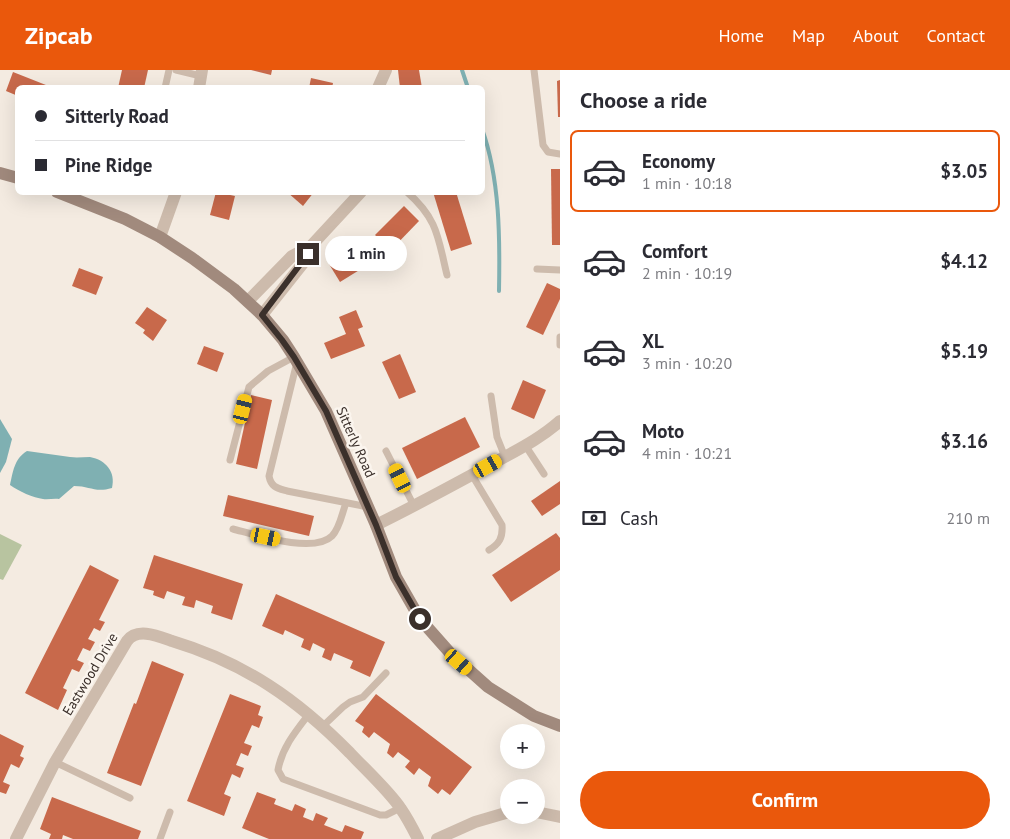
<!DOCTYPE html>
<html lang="en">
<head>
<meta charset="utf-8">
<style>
	:root { --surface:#fff; --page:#f2f2f3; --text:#2b2b33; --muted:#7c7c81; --line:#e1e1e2; --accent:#ea580c }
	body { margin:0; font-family:"PT Sans",sans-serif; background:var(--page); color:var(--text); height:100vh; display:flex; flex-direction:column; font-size:19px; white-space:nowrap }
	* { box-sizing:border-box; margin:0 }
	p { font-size:16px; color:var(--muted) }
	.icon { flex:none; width:28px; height:28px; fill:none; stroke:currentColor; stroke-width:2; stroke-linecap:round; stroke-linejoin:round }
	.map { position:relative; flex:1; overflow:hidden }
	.panel { display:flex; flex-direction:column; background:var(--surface); width:450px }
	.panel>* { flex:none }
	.banner { position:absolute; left:15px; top:15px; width:470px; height:110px; border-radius:8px; box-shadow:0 5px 20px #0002; display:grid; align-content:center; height:110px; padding:0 20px; background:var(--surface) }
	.tools { position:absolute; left:500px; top:654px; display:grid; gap:10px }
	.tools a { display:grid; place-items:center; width:45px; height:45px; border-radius:50%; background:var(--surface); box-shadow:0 5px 20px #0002; font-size:25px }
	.end { position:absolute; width:22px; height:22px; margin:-11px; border:6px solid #3b302b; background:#fff; box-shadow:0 0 0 2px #fff }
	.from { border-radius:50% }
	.bubble { position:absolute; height:35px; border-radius:18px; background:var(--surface); box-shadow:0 5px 20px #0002; font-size:16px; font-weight:800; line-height:35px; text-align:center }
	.car { position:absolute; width:15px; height:30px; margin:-15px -8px; border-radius:6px; box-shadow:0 0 4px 1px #0007; background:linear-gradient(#f5c518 24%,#345 0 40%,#f5c518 0 76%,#345 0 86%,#f5c518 0) }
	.banner b { display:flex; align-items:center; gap:18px; height:48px; font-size:19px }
	.banner b+b { border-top:1px solid var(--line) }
	.banner i { width:12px; height:12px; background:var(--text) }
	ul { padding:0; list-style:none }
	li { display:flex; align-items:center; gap:15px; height:82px; margin:0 10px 8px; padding:0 10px; border:2px solid transparent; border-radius:8px }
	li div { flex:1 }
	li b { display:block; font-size:19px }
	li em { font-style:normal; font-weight:800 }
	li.selected { border-color:var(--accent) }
	li>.icon { width:45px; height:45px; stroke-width:1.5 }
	h2 { padding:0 20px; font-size:22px; line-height:60px }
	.pay { display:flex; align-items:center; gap:12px; height:55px; padding:0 20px; font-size:19px }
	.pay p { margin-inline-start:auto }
	.button { display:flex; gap:10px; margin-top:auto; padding:10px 20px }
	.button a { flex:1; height:58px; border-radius:30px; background:var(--accent); color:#fff; font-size:20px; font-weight:800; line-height:58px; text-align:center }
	header { display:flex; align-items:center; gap:30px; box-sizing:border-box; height:70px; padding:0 25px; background:var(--accent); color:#fff }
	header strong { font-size:24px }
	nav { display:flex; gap:28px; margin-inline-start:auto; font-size:18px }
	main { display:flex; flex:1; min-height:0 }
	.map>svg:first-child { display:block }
	.green { fill:#b8c4a0 }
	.water { fill:#7fb0b2 }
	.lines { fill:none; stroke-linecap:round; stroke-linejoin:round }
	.stream { stroke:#7fb0b2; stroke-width:4 }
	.building { fill:#c8694b }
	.lane { stroke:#cdbbac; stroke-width:7 }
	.street { stroke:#cdbbac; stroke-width:12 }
	.secondary { stroke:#a18a7d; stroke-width:12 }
	.route { stroke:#3b302b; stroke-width:6 }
	.labels { text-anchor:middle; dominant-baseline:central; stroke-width:5; stroke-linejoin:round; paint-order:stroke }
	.street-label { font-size:14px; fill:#3b302b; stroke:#fbf5ee }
</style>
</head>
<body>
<header>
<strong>Zipcab</strong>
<nav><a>Home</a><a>Map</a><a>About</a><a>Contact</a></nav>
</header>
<main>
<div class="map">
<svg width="560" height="769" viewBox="0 0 560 769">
	<rect width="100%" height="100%" fill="#f4ebe1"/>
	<!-- green -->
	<polygon class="green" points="0,464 22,475 3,510 0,509"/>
	<!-- water -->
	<g class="water">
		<polygon points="0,349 12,369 6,392 0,403"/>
		<path d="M 27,381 C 41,383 56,385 70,387 C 77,388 83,387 90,387 C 106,390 116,402 112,418 C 95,423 90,416 74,416 L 59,429 C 54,428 48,430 43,429 C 34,428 18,421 10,415 C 13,402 14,389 27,381 Z"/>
	</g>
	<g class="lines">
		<!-- stream -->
		<g class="stream">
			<polyline points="462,0 468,18"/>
			<path d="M 482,59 C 500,109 500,169 499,221"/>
		</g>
	</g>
	<!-- building -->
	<g class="building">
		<polygon points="122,0 148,0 144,18 118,18"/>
		<polygon points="251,0 272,0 271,5"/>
		<polygon points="398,0 419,0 422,18 400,18"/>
		<polygon points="13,2 51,17 51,18 18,18 18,26 6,21"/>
		<polygon points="311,8 333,13 332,18 309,18"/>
		<polygon points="560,10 560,47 558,47 557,11"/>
		<polygon points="551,99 560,99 560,175 552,175"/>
		<polygon points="216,122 235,126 229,150 210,145"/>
		<polygon points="287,122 314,122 303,136"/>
		<polygon points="433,122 456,122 472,174 451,181"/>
		<polygon points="404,136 419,151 391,180 375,165"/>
		<polygon points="363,173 374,191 340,212 329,194"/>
		<polygon points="79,198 103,207 96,225 72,216"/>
		<polygon points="547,213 560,219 560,229 543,265 526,257"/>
		<polygon points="147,237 167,250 153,271 143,263 145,260 135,253"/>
		<polygon points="356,240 363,257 358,259 365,276 331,289 324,273 346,264 339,247"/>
		<polygon points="204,276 224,283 217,302 197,294"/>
		<polygon points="400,284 416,322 399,329 382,292"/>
		<polygon points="523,310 546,320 534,349 511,339"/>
		<polygon points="251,325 272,330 257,399 236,394"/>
		<polygon points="465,347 480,377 417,409 402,378"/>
		<polygon points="560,411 560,434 542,446 531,431"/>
		<polygon points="228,425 314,446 309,466 223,446"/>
		<polygon points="556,463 560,468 560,500 511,532 492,505"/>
		<polygon points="154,485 243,514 232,550 211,543 213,536 196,530 194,538 182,535 185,527 167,521 164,529 153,525 154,521 143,518"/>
		<polygon points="90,495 119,510 99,550 105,552 100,561 94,558 88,569 95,572 90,581 83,578 77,590 84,593 79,602 72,599 63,618 67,620 58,640 25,623"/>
		<polygon points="276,524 385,572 370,607 350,598 353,591 334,583 331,591 322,587 325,579 313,573 310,581 301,577 304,569 285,560 283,565 262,556"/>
		<polygon points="152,591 184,604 141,716 107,703 134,633 136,634"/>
		<polygon points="230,624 261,636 258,645 263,647 259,658 252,655 244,673 252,676 248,686 241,683 236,695 244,698 240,708 232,704 224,724 231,727 224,746 187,731"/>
		<polygon points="376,624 472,697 450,725 442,719 438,724 428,716 431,707 419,698 414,705 405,697 410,691 398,682 393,688 387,683 390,674 374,662 369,668 362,662 364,657 355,651"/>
		<polygon points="0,664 24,676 20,686 24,688 19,698 11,694 3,712 10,715 6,724 0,722"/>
		<polygon points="257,722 276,729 274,734 292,741 295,734 306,739 303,747 313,751 316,743 328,748 324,755 342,762 345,755 364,762 361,769 269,769 242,758"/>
		<polygon points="52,727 141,761 138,769 73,769 63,765 62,769 49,769 51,764 40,759"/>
	</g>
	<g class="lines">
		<!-- lane -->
		<g class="lane">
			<polyline points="176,0 201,6"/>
			<polyline points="534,0 543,75 548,82 560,84"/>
			<polyline points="165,18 169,0"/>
			<path d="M 407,122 C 438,149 438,168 447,205"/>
			<polyline points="537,199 560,200"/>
			<polyline points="560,267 560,275"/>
			<path d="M 297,292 L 269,406 C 271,417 277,418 287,421 L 368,437"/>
			<polyline points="491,326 497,367 505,387"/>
			<polyline points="525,375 544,404"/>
			<polyline points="386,381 414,436"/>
			<polyline points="230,390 249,317 268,301 294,287"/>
			<path d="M 472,405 L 502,455 C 503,468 499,474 489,480"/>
			<path d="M 233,459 C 256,465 314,484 332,466 C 340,458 342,443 346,433"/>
			<path d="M 309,644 C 295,662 282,678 278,700 L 283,709 L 380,745 L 386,745 L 400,738"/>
			<polyline points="323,656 343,637 350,632 363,627 386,603"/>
			<polyline points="55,692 130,728"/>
			<polyline points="160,769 170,742"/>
		</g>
		<!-- street -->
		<g class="street">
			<polyline points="199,18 202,0"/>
			<polyline points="378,18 386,0"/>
			<polyline points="160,167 176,122"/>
			<polyline points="248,231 292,186 311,176"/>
			<polyline points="262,245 304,192 311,176 361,122"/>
			<path d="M 376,455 C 415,436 453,415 492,394 C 515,381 540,369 560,351"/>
			<polyline points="536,742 560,747"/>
			<path d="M 16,769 L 55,692 L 127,571 C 137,557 158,566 172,571 C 245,593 297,629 350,683 C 365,699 390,722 401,739 C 408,749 413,759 418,769"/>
			<polyline points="437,769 475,752 509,742"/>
		</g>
		<!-- secondary -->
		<g class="secondary">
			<polyline points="0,103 18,108"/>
			<polyline points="57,122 125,149 160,167 192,188 234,219 262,245 283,270 294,287 326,341 376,455 396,507 420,549 451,584 488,617 534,646 560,656"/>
		</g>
	</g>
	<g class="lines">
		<!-- route -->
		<polyline class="route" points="308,184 262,245 282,270 294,287 326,341 376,455 396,507 420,549"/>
	</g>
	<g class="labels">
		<!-- street labels -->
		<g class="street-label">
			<text transform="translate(356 372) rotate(66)">Sitterly Road</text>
			<text transform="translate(90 604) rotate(-59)">Eastwood Drive</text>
		</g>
	</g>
</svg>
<div class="tools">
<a>+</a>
<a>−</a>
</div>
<i class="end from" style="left:420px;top:549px"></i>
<i class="end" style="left:308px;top:184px"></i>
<div class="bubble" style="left:325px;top:166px;width:82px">1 min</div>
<i class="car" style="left:243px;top:339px;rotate:14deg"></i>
<i class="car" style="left:488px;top:396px;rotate:61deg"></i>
<i class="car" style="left:400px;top:408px;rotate:334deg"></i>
<i class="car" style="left:266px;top:467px;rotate:102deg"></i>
<i class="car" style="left:459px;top:592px;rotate:131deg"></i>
<div class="banner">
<b><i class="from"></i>Sitterly Road</b>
<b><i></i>Pine Ridge</b>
</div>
</div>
<section class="panel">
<h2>Choose a ride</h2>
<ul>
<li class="selected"><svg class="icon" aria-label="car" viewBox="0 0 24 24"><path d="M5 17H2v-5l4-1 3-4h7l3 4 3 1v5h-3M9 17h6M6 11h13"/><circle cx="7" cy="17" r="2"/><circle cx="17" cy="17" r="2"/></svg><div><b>Economy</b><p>1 min · 10:18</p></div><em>$3.05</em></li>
<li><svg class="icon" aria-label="car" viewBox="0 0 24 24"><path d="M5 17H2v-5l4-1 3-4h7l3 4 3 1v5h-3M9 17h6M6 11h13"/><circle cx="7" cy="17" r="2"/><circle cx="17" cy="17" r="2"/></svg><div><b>Comfort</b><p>2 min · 10:19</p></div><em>$4.12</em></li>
<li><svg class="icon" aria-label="car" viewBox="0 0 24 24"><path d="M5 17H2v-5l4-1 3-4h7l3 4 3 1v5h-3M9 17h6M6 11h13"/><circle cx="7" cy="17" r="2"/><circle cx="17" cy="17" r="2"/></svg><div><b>XL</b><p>3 min · 10:20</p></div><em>$5.19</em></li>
<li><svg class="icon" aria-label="car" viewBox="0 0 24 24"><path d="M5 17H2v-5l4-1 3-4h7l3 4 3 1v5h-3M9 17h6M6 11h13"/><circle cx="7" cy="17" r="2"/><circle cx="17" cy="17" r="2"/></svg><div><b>Moto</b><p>4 min · 10:21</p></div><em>$3.16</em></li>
</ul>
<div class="pay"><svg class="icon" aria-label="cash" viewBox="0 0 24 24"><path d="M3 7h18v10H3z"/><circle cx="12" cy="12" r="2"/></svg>Cash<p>210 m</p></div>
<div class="button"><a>Confirm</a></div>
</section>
</main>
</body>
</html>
